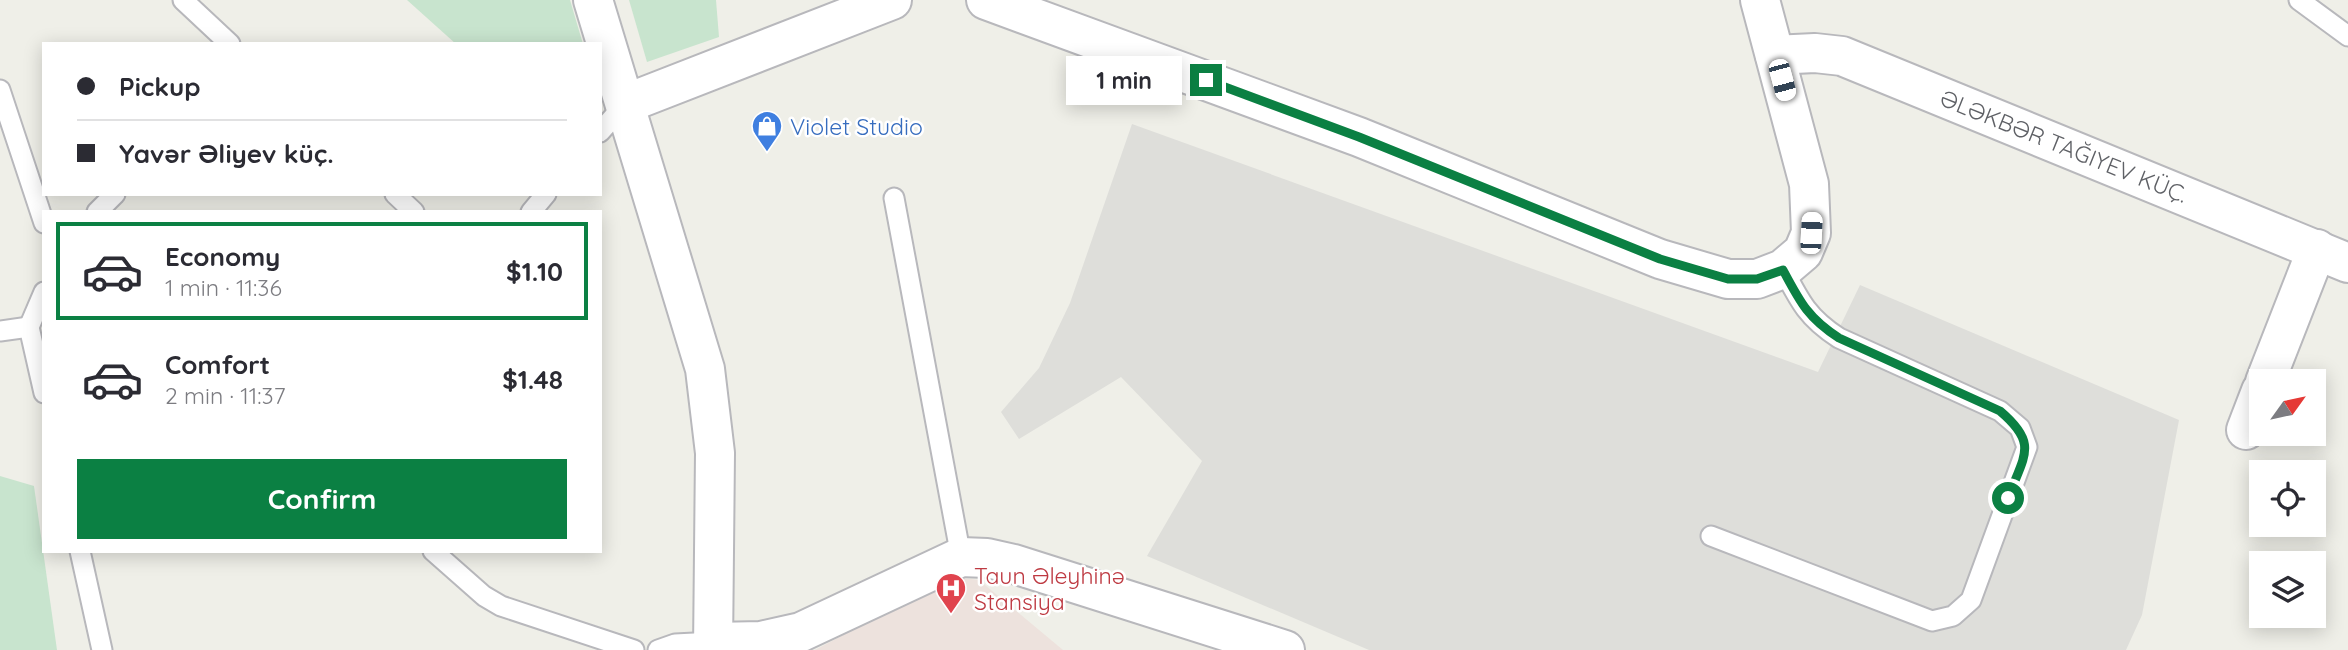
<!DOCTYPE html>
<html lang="en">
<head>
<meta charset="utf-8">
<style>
	:root { --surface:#fff; --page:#f7f7f7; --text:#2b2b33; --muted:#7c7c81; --line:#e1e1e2; --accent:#0b8043 }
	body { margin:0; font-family:Quicksand,sans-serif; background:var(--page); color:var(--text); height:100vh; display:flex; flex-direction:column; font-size:26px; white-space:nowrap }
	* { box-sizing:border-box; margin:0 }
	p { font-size:23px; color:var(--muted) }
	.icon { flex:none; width:38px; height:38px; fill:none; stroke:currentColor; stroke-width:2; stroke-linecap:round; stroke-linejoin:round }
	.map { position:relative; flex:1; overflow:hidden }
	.side { position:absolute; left:42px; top:210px; width:560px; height:343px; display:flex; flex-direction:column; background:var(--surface); border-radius:0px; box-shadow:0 4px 18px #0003 }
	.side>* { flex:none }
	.guide { position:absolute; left:42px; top:42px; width:560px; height:154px; border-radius:0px; box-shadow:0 4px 18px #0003; display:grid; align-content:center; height:154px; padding:0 35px; background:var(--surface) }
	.needle { width:46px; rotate:57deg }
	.tools { position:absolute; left:2249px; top:369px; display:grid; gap:14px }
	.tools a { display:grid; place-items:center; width:77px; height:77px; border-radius:0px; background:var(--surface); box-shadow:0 4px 18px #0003; font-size:35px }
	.end { position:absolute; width:32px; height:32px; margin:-16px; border:9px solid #0b8043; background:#fff; box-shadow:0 0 0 4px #fff }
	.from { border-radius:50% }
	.bubble { position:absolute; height:49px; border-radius:0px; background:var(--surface); box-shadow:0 4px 18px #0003; font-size:23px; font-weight:700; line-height:49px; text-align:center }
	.car { position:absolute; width:21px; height:42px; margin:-21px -10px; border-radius:9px; box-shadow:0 0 5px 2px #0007; background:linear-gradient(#fff 24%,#345 0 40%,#fff 0 76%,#345 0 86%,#fff 0) }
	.guide b { display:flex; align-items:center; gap:24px; height:66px; font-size:26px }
	.guide b+b { border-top:2px solid var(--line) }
	.guide i { width:18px; height:18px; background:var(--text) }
	ul { padding:12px 0 0; list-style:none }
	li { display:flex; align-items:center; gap:21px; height:98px; margin:0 14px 10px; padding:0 21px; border:4px solid transparent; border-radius:0px }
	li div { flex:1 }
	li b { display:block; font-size:26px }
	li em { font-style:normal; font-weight:700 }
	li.selected { border-color:var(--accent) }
	li>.icon { width:63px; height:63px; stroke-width:1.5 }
	.button { display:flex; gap:14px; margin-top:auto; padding:14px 35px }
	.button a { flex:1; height:80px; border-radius:0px; background:var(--accent); color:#fff; font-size:28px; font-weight:700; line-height:80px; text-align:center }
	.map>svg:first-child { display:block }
	.industrial { fill:#dededa }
	.medical { fill:#ede2dd }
	.green { fill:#c8e4ce }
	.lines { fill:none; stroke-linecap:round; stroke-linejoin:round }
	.service-casing { stroke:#b8b8bc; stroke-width:23 }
	.minor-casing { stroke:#b8b8bc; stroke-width:42 }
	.tertiary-casing { stroke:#b8b8bc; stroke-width:42 }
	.service { stroke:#fff; stroke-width:19 }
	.minor { stroke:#fff; stroke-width:38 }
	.tertiary { stroke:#fff; stroke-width:38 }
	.route { stroke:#0b8043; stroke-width:9 }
	.labels { text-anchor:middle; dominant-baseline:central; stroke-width:5; stroke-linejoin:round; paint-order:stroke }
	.shop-label { font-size:23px; fill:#366cbe; stroke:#fff; text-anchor:start }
	.street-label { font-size:23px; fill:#5f6166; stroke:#fff }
	.health-label { font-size:23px; fill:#be3a42; stroke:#fff; text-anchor:start }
</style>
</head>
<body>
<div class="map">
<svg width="2348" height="650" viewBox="0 0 2348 650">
	<rect width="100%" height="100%" fill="#efefe8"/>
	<!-- industrial -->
	<polygon class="industrial" points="1132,124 1818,372 1860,285 2179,420 2142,615 2126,650 1369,650 1147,556 1202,461 1121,377 1019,439 1001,412 1039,368 1070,303"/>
	<!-- medical -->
	<polygon class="medical" points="952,577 979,580 1063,650 815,650"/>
	<!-- green -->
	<g class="green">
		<polygon points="407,0 570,0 583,44 456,44"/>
		<polygon points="629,0 716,0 719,37 647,62"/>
		<polygon points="0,476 34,486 57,650 0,650"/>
	</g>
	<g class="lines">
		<!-- service casing -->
		<g class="service-casing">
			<g id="service">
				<polyline points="183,0 230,44"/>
				<polyline points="2299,0 2348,36"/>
				<polyline points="0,90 44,223"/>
				<polyline points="600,132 625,104"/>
				<polyline points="395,194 414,212"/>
				<polyline points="894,198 961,557"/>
				<polyline points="97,212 115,194"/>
				<polyline points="531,212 546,194"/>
				<polyline points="44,292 29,327 44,393"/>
				<polyline points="0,331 29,327"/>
				<path d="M 1711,536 L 1932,621 L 1953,616 L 1971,600 L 2027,447 L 2020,428 L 2000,411 L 1839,338 C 1808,318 1800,302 1783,269"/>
				<polyline points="80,551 102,650"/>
				<polyline points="433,551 484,596 501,606 634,650"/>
				<polyline points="658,650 675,644 714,642"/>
			</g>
		</g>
		<!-- minor casing -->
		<g class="minor-casing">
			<g id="minor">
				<polyline points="1775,55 1815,53 1842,56 2348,263"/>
				<polyline points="2265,382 2317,249"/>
				<polyline points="2246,430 2261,391"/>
				<polyline points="714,642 761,641 801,632 961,557 987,558 1014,564 1285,650"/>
			</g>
		</g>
		<!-- tertiary casing -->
		<g class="tertiary-casing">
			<g id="tertiary">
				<polyline points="593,0 705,369 715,453 713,650"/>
				<polyline points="986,0 1359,137 1660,259 1728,279 1757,279 1783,269 1803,252 1811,233 1809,184 1760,0"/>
				<polyline points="625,104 892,0"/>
			</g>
		</g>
		<!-- service -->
		<use href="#service" class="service"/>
		<!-- minor -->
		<use href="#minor" class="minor"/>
		<!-- tertiary -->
		<use href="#tertiary" class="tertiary"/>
	</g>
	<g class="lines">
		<!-- route -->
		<path class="route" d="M 1206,80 L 1359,137 L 1660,259 L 1728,279 L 1757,279 L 1783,270 C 1800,302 1808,318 1839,338 L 2000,411 C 2039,444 2024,455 2008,498"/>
	</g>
	<!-- icons -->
	<defs>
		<g id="shop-pin" transform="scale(1.575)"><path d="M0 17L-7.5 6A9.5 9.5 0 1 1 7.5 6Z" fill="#3f7fe0" stroke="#fff"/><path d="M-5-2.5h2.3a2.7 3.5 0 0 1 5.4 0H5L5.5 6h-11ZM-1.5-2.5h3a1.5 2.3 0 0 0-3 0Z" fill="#fff"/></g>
		<g id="hospital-pin" transform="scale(1.575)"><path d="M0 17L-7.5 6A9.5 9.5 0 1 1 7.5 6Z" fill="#e0444e" stroke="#fff"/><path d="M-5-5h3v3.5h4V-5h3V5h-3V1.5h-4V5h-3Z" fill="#fff"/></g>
	</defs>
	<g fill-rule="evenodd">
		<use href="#shop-pin" x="767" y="126"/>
		<use href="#hospital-pin" x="951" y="588"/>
	</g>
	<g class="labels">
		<!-- shop labels -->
		<g class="shop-label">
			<text x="790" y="126">Violet Studio</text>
		</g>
		<!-- street labels -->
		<g class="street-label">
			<text transform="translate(2064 146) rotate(22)">ƏLƏKBƏR TAĞIYEV KÜÇ.</text>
		</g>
		<!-- health labels -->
		<g class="health-label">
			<text x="974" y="575">Taun Əleyhinə<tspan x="974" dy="26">Stansiya</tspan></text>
		</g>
	</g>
</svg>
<div class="tools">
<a><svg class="needle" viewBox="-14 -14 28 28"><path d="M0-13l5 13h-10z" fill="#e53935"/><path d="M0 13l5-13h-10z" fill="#7c7c81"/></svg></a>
<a><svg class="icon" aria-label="locate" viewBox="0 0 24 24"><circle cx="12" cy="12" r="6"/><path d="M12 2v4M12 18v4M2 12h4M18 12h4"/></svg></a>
<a><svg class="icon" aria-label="layers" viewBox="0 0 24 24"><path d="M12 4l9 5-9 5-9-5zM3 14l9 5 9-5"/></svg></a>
</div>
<i class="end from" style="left:2008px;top:498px"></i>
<i class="end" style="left:1206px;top:80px"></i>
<div class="bubble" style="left:1066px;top:56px;width:116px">1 min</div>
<i class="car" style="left:1782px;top:80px;rotate:165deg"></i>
<i class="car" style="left:1811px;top:233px;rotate:3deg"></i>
<div class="guide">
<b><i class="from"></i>Pickup</b>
<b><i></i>Yavər Əliyev küç.</b>
</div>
<section class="side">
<ul>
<li class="selected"><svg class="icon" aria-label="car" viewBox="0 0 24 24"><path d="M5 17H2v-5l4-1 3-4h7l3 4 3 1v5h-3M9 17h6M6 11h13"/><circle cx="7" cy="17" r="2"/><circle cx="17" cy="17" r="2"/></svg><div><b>Economy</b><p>1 min · 11:36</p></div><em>$1.10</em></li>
<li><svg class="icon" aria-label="car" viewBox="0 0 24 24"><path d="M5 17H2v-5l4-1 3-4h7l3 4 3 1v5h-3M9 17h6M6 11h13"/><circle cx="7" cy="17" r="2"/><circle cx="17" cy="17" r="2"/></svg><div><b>Comfort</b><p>2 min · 11:37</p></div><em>$1.48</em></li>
</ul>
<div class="button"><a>Confirm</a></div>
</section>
</div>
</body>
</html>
